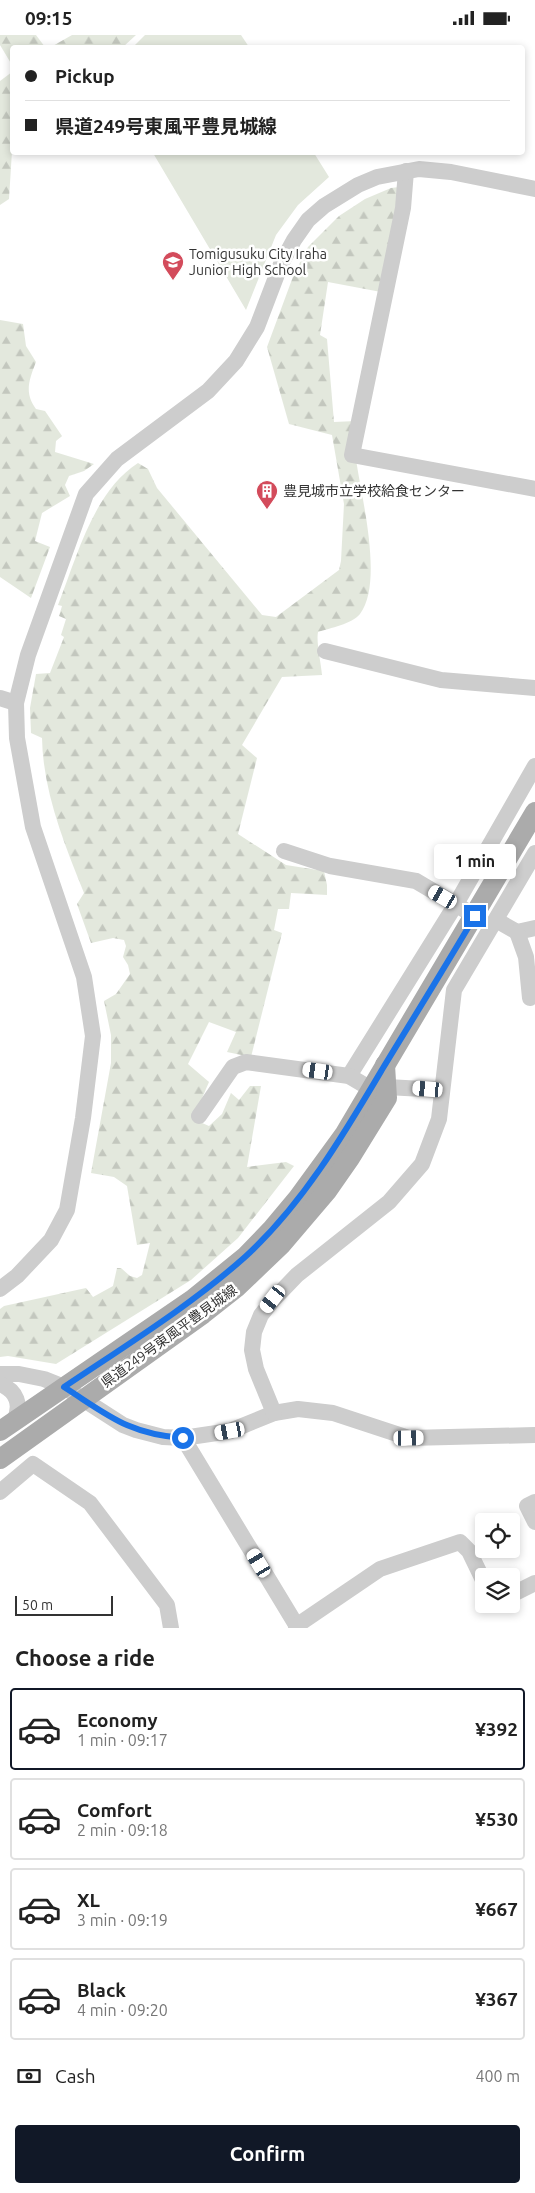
<!DOCTYPE html>
<html lang="en">
<head>
<meta charset="utf-8">
<style>
	:root { --surface:#fff; --page:#f2f2f2; --text:#222; --muted:#767676; --line:#e0e0e0; --accent:#111827 }
	body { margin:0; font-family:Ubuntu,"Noto Sans JP",sans-serif; background:var(--page); color:var(--text); height:100vh; display:flex; flex-direction:column; font-size:19px; white-space:nowrap }
	* { box-sizing:border-box; margin:0 }
	p { font-size:16px; color:var(--muted) }
	.icon { flex:none; width:28px; height:28px; fill:none; stroke:currentColor; stroke-width:2; stroke-linecap:round; stroke-linejoin:round }
	.map { position:relative; height:1593px; overflow:hidden }
	.details { display:flex; flex-direction:column; background:var(--surface); flex:1 }
	.details>* { flex:none }
	.hud { position:absolute; left:10px; top:10px; width:515px; height:110px; border-radius:5px; box-shadow:0 2px 8px #0003; display:grid; align-content:center; height:110px; padding:0 15px; background:var(--surface) }
	.tools { position:absolute; left:475px; top:1478px; display:grid; gap:10px }
	.tools a { display:grid; place-items:center; width:45px; height:45px; border-radius:5px; background:var(--surface); box-shadow:0 2px 8px #0003; font-size:25px }
	.scale { position:absolute; left:15px; bottom:12px; width:98px; box-sizing:border-box; padding-left:5px; border:2px solid #333; border-top:0; font-size:14px; line-height:18px; white-space:nowrap; color:#333; -webkit-text-stroke:4px #fff; paint-order:stroke }
	.end { position:absolute; width:22px; height:22px; margin:-11px; border:6px solid #1a73e8; background:#fff; box-shadow:0 0 0 2px #fff }
	.from { border-radius:50% }
	.bubble { position:absolute; height:35px; border-radius:5px; background:var(--surface); box-shadow:0 2px 8px #0003; font-size:16px; font-weight:600; line-height:35px; text-align:center }
	.car { position:absolute; width:15px; height:30px; margin:-15px -8px; border-radius:6px; box-shadow:0 0 4px 1px #0007; background:linear-gradient(#fff 24%,#345 0 40%,#fff 0 76%,#345 0 86%,#fff 0) }
	.hud b { display:flex; align-items:center; gap:18px; height:48px; font-size:19px }
	.hud b+b { border-top:1px solid var(--line) }
	.hud i { width:12px; height:12px; background:var(--text) }
	ul { padding:0; list-style:none }
	li { display:flex; align-items:center; gap:15px; height:82px; margin:0 10px 8px; padding:0 5px; border:2px solid var(--line); border-radius:5px }
	li div { flex:1 }
	li b { display:block; font-size:19px }
	li em { font-style:normal; font-weight:600 }
	li.current { border-color:var(--accent) }
	li>.icon { width:45px; height:45px; stroke-width:1.5 }
	h2 { padding:0 15px; font-size:22px; line-height:60px }
	.pay { display:flex; align-items:center; gap:12px; height:55px; padding:0 15px; font-size:19px }
	.pay p { margin-inline-start:auto }
	.action { display:flex; gap:10px; margin-top:auto; padding:10px 15px }
	.action a { flex:1; height:58px; border-radius:5px; background:var(--accent); color:#fff; font-size:20px; font-weight:600; line-height:58px; text-align:center }
	.status { display:flex; justify-content:space-between; align-items:center; height:35px; padding:0 25px; background:var(--surface); direction:ltr }
	.status svg { height:14px; fill:currentColor }
	.map>svg:first-child { display:block }
	.forest { fill:url(#forest-firs) }
	.pitch { fill:#e3e8dd }
	.lines { fill:none; stroke-linecap:round; stroke-linejoin:round }
	.minor { stroke:#cdcdcd; stroke-width:16 }
	.major { stroke:#ababab; stroke-width:20 }
	.route { stroke:#1a73e8; stroke-width:6 }
	.labels { text-anchor:middle; dominant-baseline:central; stroke-width:5; stroke-linejoin:round; paint-order:stroke }
	.poi-label { font-size:14px; fill:#333; stroke:#fff; text-anchor:start }
	.street-label { font-size:14px; fill:#333; stroke:#fff }
</style>
</head>
<body>
<div class="status"><b>09:15</b><svg viewBox="0 0 49 12"><path d="M0 12V9h3v3zM5 12V6h3v6zM10 12V3h3v9zM15 12V0h3v12zM26 1h20v11H26zM47 4h2v5h-2z"/></svg></div>
<div class="map">
<svg width="535" height="1593" viewBox="0 0 535 1593">
	<defs>
		<pattern id="forest-firs" width="22" height="20" patternUnits="userSpaceOnUse" patternTransform="scale(1.25)"><rect width="22" height="20" fill="#e3e8dd"/><path d="M5 1l3.5 6h-7zM16 11l3.5 6h-7z" fill="#c3c7be"/></pattern>
	</defs>
	<rect width="100%" height="100%" fill="#fff"/>
	<!-- forest -->
	<g class="forest">
		<polygon points="0,0 36,0 45,12 12,12 12,30 0,10"/>
		<polygon points="72,0 136,0 123,12 51,12"/>
		<polygon points="12,37 12,116 9,164 0,170 0,46"/>
		<path d="M 399,152 L 381,257 L 328,247 L 320,300 L 327,304 L 334,387 L 356,386 C 356,398 355,412 356,424 C 361,461 384,547 360,579 C 352,589 330,593 318,597 C 316,607 321,628 322,640 L 282,642 L 242,710 L 257,723 L 238,799 L 286,830 L 324,836 L 327,850 L 327,860 L 291,858 L 289,874 L 278,874 L 274,895 L 282,898 L 251,1022 L 227,1017 L 236,997 L 209,987 L 188,1029 L 209,1047 L 193,1084 L 209,1091 L 222,1079 L 231,1058 L 239,1065 L 250,1051 L 261,1051 L 247,1132 L 286,1127 L 294,1131 L 238,1203 L 191,1245 L 56,1329 L 8,1321 L 0,1322 L 0,1274 L 4,1271 L 86,1253 L 93,1262 L 113,1251 L 117,1233 L 121,1233 L 130,1241 L 137,1243 L 142,1240 L 150,1208 L 137,1210 L 127,1151 L 114,1142 L 91,1138 L 111,1028 L 111,1000 L 104,966 L 116,959 L 130,939 L 128,930 L 123,922 L 126,911 L 124,905 L 113,903 L 91,908 L 77,869 L 84,858 C 64,808 43,757 42,703 L 31,698 L 30,673 L 36,639 L 50,638 L 64,602 L 61,600 L 66,584 L 59,581 L 62,571 L 58,570 C 77,522 93,457 138,428 L 148,434 L 157,453 L 262,580 L 276,582 L 339,535 L 341,526 L 344,469 L 332,400 L 289,389 L 267,312 L 294,239 L 308,212 L 339,181 L 365,164 L 391,153 Z"/>
		<path d="M 0,285 L 23,289 L 26,311 L 36,327 C 29,345 24,358 36,374 L 45,376 L 62,401 L 56,406 L 55,417 L 94,429 L 84,436 L 69,441 L 65,450 L 70,461 L 42,478 L 35,506 L 50,512 L 31,563 L 0,542 Z"/>
	</g>
	<!-- pitch -->
	<g class="pitch">
		<polygon points="145,0 241,0 249,12 133,12"/>
		<polygon points="153,118 314,118 329,142 298,170 276,200 246,275"/>
	</g>
	<g class="lines">
		<!-- minor -->
		<g class="minor">
			<polyline points="406,136 403,173 352,420 535,454"/>
			<polyline points="325,616 441,645 535,653"/>
			<polyline points="0,663 16,668"/>
			<polyline points="284,816 330,831 416,846 465,875"/>
			<polyline points="496,885 517,897 535,893"/>
			<polyline points="517,897 526,922 530,963"/>
			<polyline points="349,1041 456,869 535,731"/>
			<polyline points="387,1052 441,1055"/>
			<polyline points="199,1081 233,1032 246,1027 349,1041 371,1054"/>
			<polyline points="0,1254 17,1241 51,1205 67,1175 83,1083 93,1001 84,942 33,792 17,703 16,668 28,620 86,459 117,424 208,356 236,326 257,292 281,229 294,205 308,185 324,171 358,150 377,142 419,134 451,137 535,154"/>
			<polyline points="0,1339 19,1339 44,1344 64,1352 123,1390 136,1395 163,1402 183,1403 230,1396 274,1378 298,1374 333,1378 409,1403 535,1400"/>
			<path d="M 0,1349 C 17,1356 22,1370 14,1386"/>
			<polyline points="274,1378 256,1334 252,1315 254,1297 261,1280 273,1265 297,1240 389,1167 422,1129 439,1084 454,955 535,818"/>
			<polyline points="183,1403 298,1593"/>
			<polyline points="0,1457 33,1429 90,1468 167,1570 171,1593"/>
			<polyline points="535,1467 527,1471 535,1487"/>
			<polyline points="511,1560 535,1548"/>
			<polyline points="494,1569 495,1569"/>
			<polyline points="296,1591 380,1534 460,1507 469,1516 484,1547"/>
		</g>
		<!-- major -->
		<g class="major">
			<polyline points="0,1396 193,1264 246,1221 272,1194 298,1163 344,1100 535,777"/>
			<polyline points="0,1424 203,1279 236,1253 281,1210 327,1156 350,1123 387,1063 385,1030"/>
		</g>
	</g>
	<g class="lines">
		<!-- route -->
		<path class="route" d="M 183,1403 C 128,1399 108,1380 64,1352 C 125,1311 190,1271 245,1222 C 303,1169 344,1099 383,1033 C 414,982 445,932 475,881"/>
	</g>
	<!-- icons -->
	<defs>
		<g id="school-pin" transform="scale(1.125)"><path d="M0 17L-7.5 6A9.5 9.5 0 1 1 7.5 6Z" fill="#d34b5b" stroke="#fff"/><path d="M0-5L7-2L0 1L-7-2ZM-4 1L0 2.5L4 1V4Q0 6-4 4Z" fill="#fff"/></g>
		<g id="building-pin" transform="scale(1.125)"><path d="M0 17L-7.5 6A9.5 9.5 0 1 1 7.5 6Z" fill="#d34b5b" stroke="#fff"/><path d="M-4-6H4V6H1V3H-1V6H-4ZM-2.5-4.3h1.7v1.8h-1.7ZM.8-4.3h1.7v1.8H.8ZM-2.5-1h1.7V.8h-1.7ZM.8-1h1.7V.8H.8Z" fill="#fff"/></g>
	</defs>
	<g fill-rule="evenodd">
		<use href="#school-pin" x="173" y="227"/>
		<use href="#building-pin" x="267" y="456"/>
	</g>
	<g class="labels">
		<!-- poi labels -->
		<g class="poi-label">
			<text x="189" y="219">Tomigusuku City Iraha<tspan x="189" dy="16">Junior High School</tspan></text>
			<text x="283" y="456">豊見城市立学校給食センター</text>
		</g>
		<!-- street labels -->
		<g class="street-label">
			<text transform="translate(169 1301) rotate(-36)">県道249号東風平豊見城線</text>
		</g>
	</g>
</svg>
<div class="tools">
<a><svg class="icon" aria-label="locate" viewBox="0 0 24 24"><circle cx="12" cy="12" r="6"/><path d="M12 2v4M12 18v4M2 12h4M18 12h4"/></svg></a>
<a><svg class="icon" aria-label="layers" viewBox="0 0 24 24"><path d="M12 4l9 5-9 5-9-5zM3 14l9 5 9-5"/></svg></a>
</div>
<div class="scale">50 m</div>
<i class="end from" style="left:183px;top:1403px"></i>
<i class="end" style="left:475px;top:881px"></i>
<div class="bubble" style="left:434px;top:809px;width:82px">1 min</div>
<i class="car" style="left:443px;top:862px;rotate:300deg"></i>
<i class="car" style="left:318px;top:1036px;rotate:278deg"></i>
<i class="car" style="left:428px;top:1054px;rotate:275deg"></i>
<i class="car" style="left:273px;top:1264px;rotate:218deg"></i>
<i class="car" style="left:230px;top:1396px;rotate:260deg"></i>
<i class="car" style="left:409px;top:1403px;rotate:89deg"></i>
<i class="car" style="left:259px;top:1528px;rotate:329deg"></i>
<div class="hud">
<b><i class="from"></i>Pickup</b>
<b><i></i>県道249号東風平豊見城線</b>
</div>
</div>
<section class="details">
<h2>Choose a ride</h2>
<ul>
<li class="current"><svg class="icon" aria-label="car" viewBox="0 0 24 24"><path d="M5 17H2v-5l4-1 3-4h7l3 4 3 1v5h-3M9 17h6M6 11h13"/><circle cx="7" cy="17" r="2"/><circle cx="17" cy="17" r="2"/></svg><div><b>Economy</b><p>1 min · 09:17</p></div><em>¥392</em></li>
<li><svg class="icon" aria-label="car" viewBox="0 0 24 24"><path d="M5 17H2v-5l4-1 3-4h7l3 4 3 1v5h-3M9 17h6M6 11h13"/><circle cx="7" cy="17" r="2"/><circle cx="17" cy="17" r="2"/></svg><div><b>Comfort</b><p>2 min · 09:18</p></div><em>¥530</em></li>
<li><svg class="icon" aria-label="car" viewBox="0 0 24 24"><path d="M5 17H2v-5l4-1 3-4h7l3 4 3 1v5h-3M9 17h6M6 11h13"/><circle cx="7" cy="17" r="2"/><circle cx="17" cy="17" r="2"/></svg><div><b>XL</b><p>3 min · 09:19</p></div><em>¥667</em></li>
<li><svg class="icon" aria-label="car" viewBox="0 0 24 24"><path d="M5 17H2v-5l4-1 3-4h7l3 4 3 1v5h-3M9 17h6M6 11h13"/><circle cx="7" cy="17" r="2"/><circle cx="17" cy="17" r="2"/></svg><div><b>Black</b><p>4 min · 09:20</p></div><em>¥367</em></li>
</ul>
<div class="pay"><svg class="icon" aria-label="cash" viewBox="0 0 24 24"><path d="M3 7h18v10H3z"/><circle cx="12" cy="12" r="2"/></svg>Cash<p>400 m</p></div>
<div class="action"><a>Confirm</a></div>
</section>
</body>
</html>
